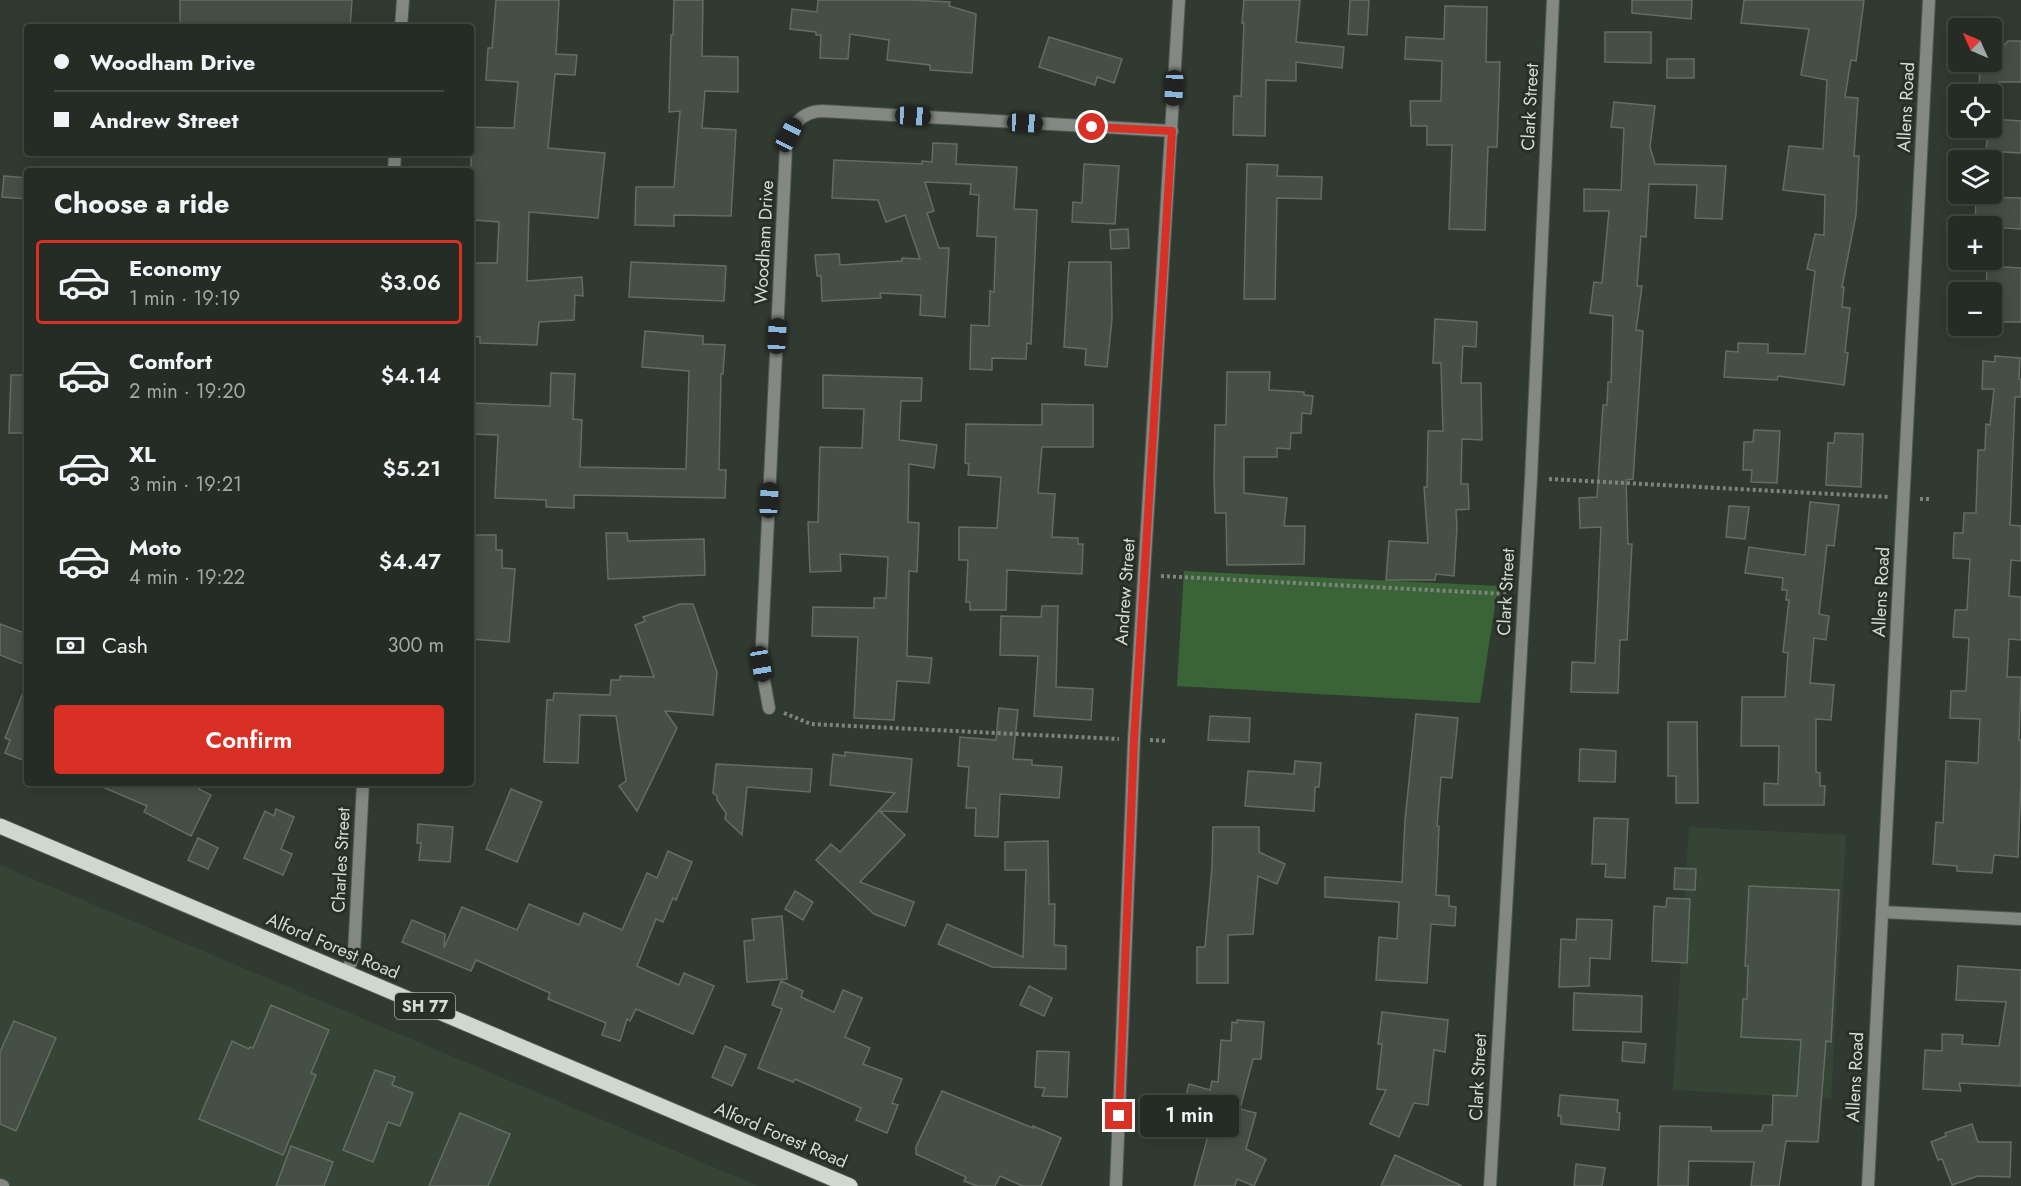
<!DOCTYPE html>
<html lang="en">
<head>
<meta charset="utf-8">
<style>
	:root { --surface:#252c25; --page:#2d342d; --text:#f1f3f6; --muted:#a3a7a7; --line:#424842; --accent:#d93025 }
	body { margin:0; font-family:Jost,sans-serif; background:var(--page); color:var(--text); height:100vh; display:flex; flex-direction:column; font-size:22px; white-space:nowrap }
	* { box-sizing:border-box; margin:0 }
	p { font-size:20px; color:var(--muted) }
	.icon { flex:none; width:33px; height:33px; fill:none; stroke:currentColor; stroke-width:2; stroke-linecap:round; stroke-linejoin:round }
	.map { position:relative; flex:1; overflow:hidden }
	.sheet { position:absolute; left:24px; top:168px; width:450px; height:618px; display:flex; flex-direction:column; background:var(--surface); border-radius:6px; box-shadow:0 3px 15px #0003,0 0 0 2px var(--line) }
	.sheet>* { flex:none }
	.top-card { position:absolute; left:24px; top:24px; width:450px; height:132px; border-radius:6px; box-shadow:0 3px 15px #0003,0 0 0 2px var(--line); display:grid; align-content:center; height:132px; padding:0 30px; background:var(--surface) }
	.needle { width:39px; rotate:315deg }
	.buttons { position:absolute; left:1948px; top:18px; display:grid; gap:12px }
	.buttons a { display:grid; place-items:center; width:54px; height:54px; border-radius:6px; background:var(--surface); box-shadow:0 3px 15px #0003,0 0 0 2px var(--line); font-size:30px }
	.end { position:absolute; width:27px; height:27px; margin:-14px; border:8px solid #d93025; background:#fff; box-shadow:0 0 0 3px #fff }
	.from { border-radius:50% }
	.bubble { position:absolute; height:42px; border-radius:6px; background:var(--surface); box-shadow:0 3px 15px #0003,0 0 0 2px var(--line); font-size:20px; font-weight:600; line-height:42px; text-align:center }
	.car { position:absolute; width:18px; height:36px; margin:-18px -9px; border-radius:8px; box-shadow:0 0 4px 2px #0007; background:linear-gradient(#222 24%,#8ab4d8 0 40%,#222 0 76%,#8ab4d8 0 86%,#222 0) }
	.top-card b { display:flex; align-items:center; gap:21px; height:57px; font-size:22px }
	.top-card b+b { border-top:2px solid var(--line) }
	.top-card i { width:15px; height:15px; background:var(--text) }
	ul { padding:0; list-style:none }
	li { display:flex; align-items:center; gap:18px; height:84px; margin:0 12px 9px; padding:0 18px; border:3px solid transparent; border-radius:6px }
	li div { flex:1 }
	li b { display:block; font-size:22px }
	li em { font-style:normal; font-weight:600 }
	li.selected { border-color:var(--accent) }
	li>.icon { width:54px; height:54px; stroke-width:1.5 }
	h2 { padding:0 30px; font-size:27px; line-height:72px }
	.pay { display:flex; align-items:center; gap:15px; height:66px; padding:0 30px; font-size:22px }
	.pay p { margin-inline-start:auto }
	.cta { display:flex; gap:12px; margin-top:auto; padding:12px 30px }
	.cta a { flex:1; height:69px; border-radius:6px; background:var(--accent); color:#fff; font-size:24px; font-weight:600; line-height:69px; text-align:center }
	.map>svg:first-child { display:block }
	.built { fill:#364435 }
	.green { fill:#3b6338 }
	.building { fill:#464f45; stroke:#636d62; stroke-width:1.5 }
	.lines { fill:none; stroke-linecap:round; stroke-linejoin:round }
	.lane-casing { stroke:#4f574e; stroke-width:14 }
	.street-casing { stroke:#4f574e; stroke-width:14 }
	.primary-casing { stroke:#4f574e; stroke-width:17 }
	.path { stroke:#7d857d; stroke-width:4; stroke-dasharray:3 3; stroke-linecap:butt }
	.lane { stroke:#838883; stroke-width:12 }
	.street { stroke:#838883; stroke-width:12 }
	.primary { stroke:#ced8cd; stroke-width:15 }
	.route { stroke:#d93025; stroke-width:8 }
	.labels { text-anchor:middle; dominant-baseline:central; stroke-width:6; stroke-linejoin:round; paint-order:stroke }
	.shield { fill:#273027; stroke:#a1a7a0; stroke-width:1.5 }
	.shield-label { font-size:16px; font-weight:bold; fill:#d5dad4 }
	.street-label { font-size:18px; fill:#d5dad4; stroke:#273027 }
</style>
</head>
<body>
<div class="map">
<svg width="2021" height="1186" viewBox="0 0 2021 1186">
	<rect width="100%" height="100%" fill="#313a31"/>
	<!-- built -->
	<g class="built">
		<polygon points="1689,827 1846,835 1831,1099 1673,1090"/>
		<polygon points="0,865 758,1186 0,1186"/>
	</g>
	<!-- green -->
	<polygon class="green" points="1184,571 1498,586 1480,703 1177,686"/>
	<!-- building -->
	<g class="building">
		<polygon points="180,0 352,0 350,27 180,27"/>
		<polygon points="496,0 559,0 556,54 577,55 575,75 555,74 548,148 605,153 598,218 529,212 527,281 582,277 583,296 575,295 574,320 539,322 537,345 480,343 480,337 471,336 471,263 497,263 499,222 474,220 475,202 471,202 471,127 514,128 518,82 486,80 488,48 492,48"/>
		<polygon points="674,0 703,0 702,56 738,57 738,92 705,91 702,128 736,130 731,216 674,215 674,226 635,225 636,187 674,187 680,111 669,112 671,35 673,35"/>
		<polygon points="818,0 911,0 950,2 949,6 976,14 972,73 930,70 930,65 887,60 889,40 850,34 848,59 820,58 821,35 816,35 816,32 790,29 792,9 817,12"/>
		<polygon points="1244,0 1300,0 1296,42 1344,47 1342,68 1296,62 1296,81 1266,80 1265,136 1233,135 1234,96 1241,96 1244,23 1242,23"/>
		<polygon points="1350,0 1369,0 1367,35 1348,34"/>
		<polygon points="1632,0 1692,0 1691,19 1632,13"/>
		<polygon points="1744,0 1864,0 1856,61 1851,60 1845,97 1858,98 1854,156 1859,156 1856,215 1842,287 1844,287 1842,307 1850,308 1845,352 1848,353 1844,385 1778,376 1777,380 1724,377 1726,351 1738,352 1738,343 1768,344 1768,353 1805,354 1815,271 1807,269 1815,234 1824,235 1825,195 1783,190 1789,146 1823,149 1827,80 1801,75 1809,29 1741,23"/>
		<polygon points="1445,6 1487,7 1486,62 1500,62 1497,147 1488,147 1485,230 1449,229 1452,145 1427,145 1427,126 1411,126 1410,101 1441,101 1442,61 1405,59 1406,37 1444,39"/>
		<polygon points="1605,32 1651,32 1651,63 1605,62"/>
		<polygon points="1049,37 1122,59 1114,83 1097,77 1095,85 1039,67"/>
		<polygon points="2008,41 2021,41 2021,82 1999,82 1999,94 1979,94 1980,63 1992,62 1992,57"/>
		<rect x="1667" y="59" width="27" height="19"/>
		<polygon points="1614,102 1655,106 1650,147 1655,164 1726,166 1722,219 1695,218 1697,185 1649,184 1646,237 1641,236 1637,286 1642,286 1636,330 1643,331 1633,479 1626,480 1628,544 1632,544 1627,640 1620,640 1618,693 1571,692 1572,662 1595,663 1601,527 1580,528 1579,498 1597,497 1603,405 1607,405 1608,382 1611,382 1613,316 1590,313 1594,282 1602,283 1609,211 1584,211 1584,189 1621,190 1624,128 1611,127"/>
		<polygon points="1992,119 2021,121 2021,153 1986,151 1988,128 1992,128"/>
		<polygon points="933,143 957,144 956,164 1017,167 1014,209 1037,210 1031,344 1027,343 1026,359 992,358 992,370 970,369 971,325 989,326 990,291 994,292 996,237 977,236 979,195 970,194 971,184 925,182 934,211 927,213 939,248 949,248 945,317 920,315 921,295 880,293 881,298 822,301 821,276 817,276 815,255 839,254 840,265 902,261 902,258 920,259 905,215 886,222 878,200 832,198 834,160 922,164 922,161 932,162"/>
		<polygon points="1084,164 1119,166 1115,224 1072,222 1073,202 1082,203"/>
		<polygon points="1247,164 1278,165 1277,176 1322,177 1321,199 1277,198 1275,299 1244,299"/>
		<polygon points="4,176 27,178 27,199 2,197"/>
		<polygon points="1976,197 2021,198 2021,229 1975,226"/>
		<polygon points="1128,229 1129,248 1111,249 1110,230"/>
		<polygon points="631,262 726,266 724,301 629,297"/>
		<polygon points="1069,262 1111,262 1112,319 1107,367 1085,365 1086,349 1064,347"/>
		<polygon points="1987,266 2021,268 2021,322 1992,322 1992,292 1986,292"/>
		<polygon points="1435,319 1477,322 1476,347 1463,346 1461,383 1481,383 1482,440 1462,439 1461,484 1468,484 1469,509 1456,510 1457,527 1454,576 1436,574 1435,580 1386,580 1389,541 1428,543 1424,487 1427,487 1428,431 1443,431 1441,363 1433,363"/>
		<polygon points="645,331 703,336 703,344 725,345 723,374 721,374 719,470 726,470 725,498 574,495 574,508 546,507 546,500 495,498 498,435 471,434 471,403 550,406 551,373 575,374 573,419 582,420 580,467 686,469 689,371 642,367"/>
		<polygon points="1995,356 2020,358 2019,379 2021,379 2021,397 2015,397 2010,525 2021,526 2021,561 2011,560 2009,596 2021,597 2021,640 2009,639 2007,677 2021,677 2019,740 2021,740 2021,781 2018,857 1994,855 1992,873 1957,871 1957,866 1933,864 1936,822 1943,823 1946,761 1978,763 1980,719 1950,718 1951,691 1966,691 1969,638 1953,637 1955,610 1967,610 1970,559 1953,558 1954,533 1963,533 1964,513 1976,513 1978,450 1985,450 1986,424 1990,425 1994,389 1982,389 1983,361 1995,362"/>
		<polygon points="1227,372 1270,372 1269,390 1304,392 1304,395 1313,396 1311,414 1302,413 1301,433 1291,433 1290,449 1277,448 1277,457 1244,457 1244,493 1287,498 1284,526 1305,526 1304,564 1227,565 1226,513 1215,513 1214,475 1215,425 1226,425"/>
		<polygon points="11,375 27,375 27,433 9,433"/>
		<polygon points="823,375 922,378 921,401 901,401 899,440 937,445 934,468 909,464 908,522 919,523 917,572 909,571 907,656 932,658 929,683 897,681 894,720 854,718 858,637 812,636 813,607 874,608 874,598 886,598 888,557 840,554 841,571 810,572 808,522 818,522 820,447 862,448 864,409 823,408"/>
		<polygon points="1042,404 1093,405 1093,447 1042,447 1038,493 1055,494 1052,537 1078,538 1078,544 1083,544 1082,574 1007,570 1006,610 970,610 970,602 966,602 968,560 959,560 959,527 997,528 1001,477 968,475 969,464 965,463 966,424 1042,425"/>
		<polygon points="1754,430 1780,431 1777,483 1751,482 1752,470 1743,470 1744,442 1753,442"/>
		<polygon points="1835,433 1863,434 1861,487 1826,485 1828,443 1834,443"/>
		<polygon points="1810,502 1839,505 1834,546 1827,545 1819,614 1829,616 1826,640 1814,638 1810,683 1834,685 1831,720 1816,719 1816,772 1820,773 1820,786 1825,786 1824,805 1764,805 1764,783 1778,784 1779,746 1741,746 1742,697 1785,697 1788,653 1783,652 1789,600 1786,600 1787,590 1782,590 1783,578 1745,573 1749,547 1805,555"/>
		<polygon points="1729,506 1749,507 1745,539 1726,537"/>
		<polygon points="606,533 627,533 628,541 704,539 705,575 608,579"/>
		<polygon points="471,535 496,535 496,550 502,550 502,568 515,569 509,642 471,639"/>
		<polygon points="680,604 693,604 717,672 713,715 665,711 677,728 637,811 619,786 626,781 616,716 580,715 578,763 544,762 547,700 553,700 554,693 610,695 611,680 620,680 620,676 654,677 635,625 645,621 643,617"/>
		<polygon points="1042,606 1058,606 1056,687 1093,689 1091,720 1034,716 1038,656 1000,655 1001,616 1041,617"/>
		<polygon points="0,624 27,634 27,666 0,655"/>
		<polygon points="26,685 27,686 27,762 5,753 10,740 5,738"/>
		<polygon points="999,708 1018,710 1013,759 1032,760 1032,765 1062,767 1059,798 1000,794 998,837 975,836 976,808 966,808 969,767 958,766 960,737 996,740"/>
		<polygon points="1416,714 1458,718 1452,778 1441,777 1437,826 1439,826 1436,895 1449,896 1449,906 1456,907 1455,926 1431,924 1427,983 1376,980 1379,937 1397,939 1399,902 1325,897 1325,877 1402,882 1405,820"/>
		<polygon points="1210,716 1250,718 1249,742 1208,740"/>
		<polygon points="1668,722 1697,722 1698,803 1676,803 1676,776 1668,776"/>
		<polygon points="1580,749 1616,751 1615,782 1579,781"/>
		<polygon points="845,752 912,759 907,812 880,811 905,835 860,882 914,902 905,926 874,914 816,860 831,844 840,852 895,793 830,785 833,754 845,756"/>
		<polygon points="1295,761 1321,763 1319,787 1315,787 1314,811 1245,806 1248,771 1294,774"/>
		<polygon points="716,764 812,769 810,792 747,787 742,835 725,819 726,813 717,800 717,796 713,793"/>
		<polygon points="93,783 202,783 199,789 211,795 191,836 144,812 147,806"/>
		<polygon points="511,789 542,802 517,862 486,849"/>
		<polygon points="276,809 294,817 281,849 292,854 283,875 244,858 265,811 274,816"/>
		<polygon points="1594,818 1628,819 1625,878 1605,877 1606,864 1592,864"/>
		<polygon points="418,824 453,827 450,862 419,860 421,843 417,843"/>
		<polygon points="1213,827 1259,827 1259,852 1285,864 1277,884 1258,876 1253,934 1228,935 1228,983 1197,983 1197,947 1205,947 1212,867"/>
		<polygon points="198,838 218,848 208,869 188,860"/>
		<polygon points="1048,841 1049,904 1055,904 1054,945 1066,946 1066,969 992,967 938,944 947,924 1023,957 1026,870 1005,870 1005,842"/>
		<polygon points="668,851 692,862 676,900 673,898 663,922 656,919 637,966 679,985 684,973 714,986 693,1034 636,1009 630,1021 627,1019 620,1041 602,1035 606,1023 548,999 550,993 476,960 471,971 402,942 412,920 445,934 444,948 462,907 517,930 529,904 579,925 584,913 622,930 647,873 657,878"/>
		<polygon points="1675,868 1696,869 1695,890 1674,889"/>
		<polygon points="1749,886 1839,890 1831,1042 1826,1041 1818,1142 1786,1141 1779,1186 1751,1186 1754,1162 1689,1161 1688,1186 1658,1186 1660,1126 1711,1127 1711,1131 1762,1131 1763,1125 1772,1125 1773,1095 1797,1096 1801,1040 1741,1037 1743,999 1747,999 1748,966 1745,966"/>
		<polygon points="795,891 813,902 803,920 785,909"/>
		<polygon points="1667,898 1690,899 1687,963 1652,961 1654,906 1666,907"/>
		<polygon points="782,916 787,979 747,982 744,941 754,940 752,919"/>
		<polygon points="1577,919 1612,920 1610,959 1590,958 1589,986 1559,987 1561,939 1576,940"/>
		<polygon points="1958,966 2021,970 2021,1086 1959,1083 1961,1091 1923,1089 1925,1050 1942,1051 1942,1034 1963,1035 1962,1044 1999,1046 2006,1002 1956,1000"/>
		<polygon points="781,981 803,991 801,997 834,1012 843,990 862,998 845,1037 870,1048 863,1064 902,1079 892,1103 898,1105 887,1133 856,1120 861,1108 795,1079 793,1082 758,1068 782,1009 772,1005"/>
		<polygon points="1029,986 1052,998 1044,1016 1020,1005"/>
		<polygon points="1574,993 1642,996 1641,1032 1573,1030"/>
		<polygon points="271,1005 329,1030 311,1073 316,1075 283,1155 199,1119 232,1041 249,1049 250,1047 253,1048"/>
		<polygon points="1382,1012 1448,1020 1445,1052 1434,1050 1428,1105 1414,1103 1399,1137 1370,1124 1386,1090 1377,1089 1382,1044 1378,1044"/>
		<polygon points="1237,1020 1264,1022 1261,1059 1253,1059 1240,1109 1256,1113 1246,1149 1266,1159 1254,1186 1237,1179 1235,1186 1194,1186 1212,1122 1181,1114 1189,1084 1210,1090 1212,1081 1218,1082 1221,1040 1231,1041 1232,1022 1237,1023"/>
		<polygon points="14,1021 56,1038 16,1131 0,1124 0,1052"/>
		<polygon points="1623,1042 1646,1044 1644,1063 1622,1061"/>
		<polygon points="725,1046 746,1055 732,1086 712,1077"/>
		<polygon points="1037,1051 1069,1052 1067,1097 1042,1096 1045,1088 1035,1087"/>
		<polygon points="375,1070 395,1077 392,1085 413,1093 400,1126 388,1122 373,1162 343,1150"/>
		<polygon points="942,1091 1033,1128 1033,1126 1061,1138 1041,1186 1023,1186 1000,1176 995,1186 977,1186 964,1181 966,1177 916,1154 916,1147"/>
		<polygon points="1560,1095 1618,1100 1617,1112 1620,1113 1619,1130 1561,1124 1561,1116 1558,1116"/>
		<polygon points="460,1113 510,1134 488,1186 429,1186"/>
		<polygon points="1972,1124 1978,1142 2011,1142 2010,1177 1978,1176 1952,1185 1942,1159 1938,1160 1931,1142 1946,1136 1945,1133"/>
		<polygon points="291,1146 333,1162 324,1186 276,1186"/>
		<polygon points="1395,1155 1462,1186 1381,1186"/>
		<polygon points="1576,1164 1605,1168 1602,1186 1574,1186"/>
	</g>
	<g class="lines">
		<!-- lane casing -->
		<g class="lane-casing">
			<polyline id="lane" points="0,1185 3,1186"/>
		</g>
		<!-- street casing -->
		<g class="street-casing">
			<g id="street">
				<polyline points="401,27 403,0"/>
				<polyline points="394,171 395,153"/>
				<path d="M 769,708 L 761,664 L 786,148 C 791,127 800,111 823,111 L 1172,131"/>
				<polyline points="1882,912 2021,919"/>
				<polyline points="347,973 354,953 363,783"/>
				<polyline points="1116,1186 1134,739 1179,0"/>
				<polyline points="1490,1186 1531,479 1553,0"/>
				<polyline points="1868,1186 1929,0"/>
			</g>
		</g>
		<!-- primary casing -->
		<g class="primary-casing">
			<polyline id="primary" points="0,826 850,1186"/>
		</g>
		<!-- path -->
		<g class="path">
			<polyline points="1549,479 1889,497"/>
			<polyline points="1920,499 1931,499"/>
			<polyline points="1161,576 1507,594"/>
			<polyline points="784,713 811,724 1119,739"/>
			<polyline points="1150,740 1168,741"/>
		</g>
		<!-- lane -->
		<use href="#lane" class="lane"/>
		<!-- street -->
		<use href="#street" class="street"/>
		<!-- primary -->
		<use href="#primary" class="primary"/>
	</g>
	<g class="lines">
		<!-- route -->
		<polyline class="route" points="1092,127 1172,131 1134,740 1119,1116"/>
	</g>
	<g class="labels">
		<!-- shield labels -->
		<rect class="shield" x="395" y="993" width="60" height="26" rx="4.5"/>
		<g class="shield-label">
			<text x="425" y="1006">SH 77</text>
		</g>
		<!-- street labels -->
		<g class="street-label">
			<text transform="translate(1530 107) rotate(-87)">Clark Street</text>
			<text transform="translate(1906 107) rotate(-87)">Allens Road</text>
			<text transform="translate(764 242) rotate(-87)">Woodham Drive</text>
			<text transform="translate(1125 592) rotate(-86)">Andrew Street</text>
			<text transform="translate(1506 592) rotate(-87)">Clark Street</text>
			<text transform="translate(1881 592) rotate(-87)">Allens Road</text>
			<text transform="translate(341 860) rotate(-87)">Charles Street</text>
			<text transform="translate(333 946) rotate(23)">Alford Forest Road</text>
			<text transform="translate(1478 1077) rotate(-87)">Clark Street</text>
			<text transform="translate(1855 1077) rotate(-87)">Allens Road</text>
			<text transform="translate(781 1135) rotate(23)">Alford Forest Road</text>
		</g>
	</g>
</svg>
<div class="buttons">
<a><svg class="needle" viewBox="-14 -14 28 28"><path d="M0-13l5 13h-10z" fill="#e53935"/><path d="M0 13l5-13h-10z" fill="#a3a7a7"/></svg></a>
<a><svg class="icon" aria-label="locate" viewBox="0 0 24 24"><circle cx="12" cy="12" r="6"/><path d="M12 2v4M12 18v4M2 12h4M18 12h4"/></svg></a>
<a><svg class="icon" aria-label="layers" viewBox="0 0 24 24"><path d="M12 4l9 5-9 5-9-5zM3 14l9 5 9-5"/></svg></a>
<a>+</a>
<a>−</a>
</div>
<i class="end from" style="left:1092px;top:127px"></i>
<i class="end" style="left:1119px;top:1116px"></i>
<div class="bubble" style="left:1140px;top:1095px;width:99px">1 min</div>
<i class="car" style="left:1174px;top:88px;rotate:183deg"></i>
<i class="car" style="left:913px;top:116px;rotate:93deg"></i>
<i class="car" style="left:1025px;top:123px;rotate:93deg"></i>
<i class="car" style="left:789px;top:135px;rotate:27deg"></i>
<i class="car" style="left:777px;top:336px;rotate:3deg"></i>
<i class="car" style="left:769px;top:500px;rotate:3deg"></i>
<i class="car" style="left:761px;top:664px;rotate:170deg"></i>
<div class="top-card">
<b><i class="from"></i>Woodham Drive</b>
<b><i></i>Andrew Street</b>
</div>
<section class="sheet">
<h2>Choose a ride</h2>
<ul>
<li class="selected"><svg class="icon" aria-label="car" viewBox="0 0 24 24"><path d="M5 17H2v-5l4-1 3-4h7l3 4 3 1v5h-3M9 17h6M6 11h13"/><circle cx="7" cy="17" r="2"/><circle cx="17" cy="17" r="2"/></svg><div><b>Economy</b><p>1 min · 19:19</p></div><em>$3.06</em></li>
<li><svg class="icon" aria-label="car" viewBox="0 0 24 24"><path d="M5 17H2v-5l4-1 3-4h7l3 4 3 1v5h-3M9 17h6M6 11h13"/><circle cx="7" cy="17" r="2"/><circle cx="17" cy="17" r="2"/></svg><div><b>Comfort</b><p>2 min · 19:20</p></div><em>$4.14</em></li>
<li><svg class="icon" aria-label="car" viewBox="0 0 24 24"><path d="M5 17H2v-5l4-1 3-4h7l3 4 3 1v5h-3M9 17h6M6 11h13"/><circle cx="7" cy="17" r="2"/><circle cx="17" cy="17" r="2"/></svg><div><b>XL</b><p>3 min · 19:21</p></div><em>$5.21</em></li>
<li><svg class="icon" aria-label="car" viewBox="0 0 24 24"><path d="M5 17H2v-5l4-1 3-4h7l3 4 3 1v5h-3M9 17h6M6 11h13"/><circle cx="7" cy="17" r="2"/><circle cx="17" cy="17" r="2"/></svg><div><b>Moto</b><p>4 min · 19:22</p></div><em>$4.47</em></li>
</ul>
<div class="pay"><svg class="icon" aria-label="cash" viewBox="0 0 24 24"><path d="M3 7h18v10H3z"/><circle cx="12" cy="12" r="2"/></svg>Cash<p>300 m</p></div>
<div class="cta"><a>Confirm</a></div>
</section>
</div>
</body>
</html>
